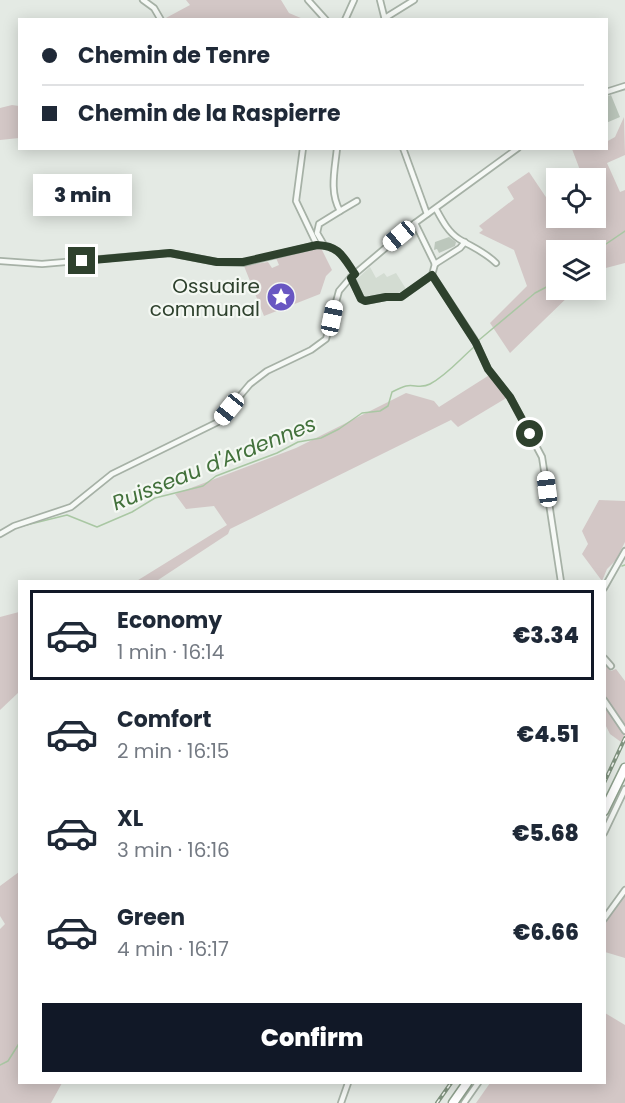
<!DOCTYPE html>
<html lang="en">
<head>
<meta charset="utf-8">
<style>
	:root { --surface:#fff; --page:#f2f2f3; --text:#1f2937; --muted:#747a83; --line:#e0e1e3; --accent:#111827 }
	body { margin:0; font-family:Poppins,sans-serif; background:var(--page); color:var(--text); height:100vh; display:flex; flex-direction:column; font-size:22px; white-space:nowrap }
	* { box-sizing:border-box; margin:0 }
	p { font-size:20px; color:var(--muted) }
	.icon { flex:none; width:33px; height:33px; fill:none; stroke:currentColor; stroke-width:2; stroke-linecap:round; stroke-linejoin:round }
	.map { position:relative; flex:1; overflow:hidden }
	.details { position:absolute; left:18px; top:580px; width:588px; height:504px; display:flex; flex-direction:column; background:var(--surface); border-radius:0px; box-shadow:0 3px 15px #0003 }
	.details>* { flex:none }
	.hud { position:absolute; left:18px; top:18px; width:590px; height:132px; border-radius:0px; box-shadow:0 3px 15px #0003; display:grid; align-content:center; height:132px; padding:0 24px; background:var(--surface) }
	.fabs { position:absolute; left:546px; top:168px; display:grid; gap:12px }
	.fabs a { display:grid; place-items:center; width:60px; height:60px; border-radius:0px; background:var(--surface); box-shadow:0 3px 15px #0003; font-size:30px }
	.end { position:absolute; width:27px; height:27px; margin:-14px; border:8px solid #2e412d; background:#fff; box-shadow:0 0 0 3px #fff }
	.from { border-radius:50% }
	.bubble { position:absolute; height:42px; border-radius:0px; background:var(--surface); box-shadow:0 3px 15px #0003; font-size:20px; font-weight:800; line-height:42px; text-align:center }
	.car { position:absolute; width:18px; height:36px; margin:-18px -9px; border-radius:8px; box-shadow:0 0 4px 2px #0007; background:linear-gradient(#fff 24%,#345 0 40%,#fff 0 76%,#345 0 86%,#fff 0) }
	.hud b { display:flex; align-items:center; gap:21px; height:57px; font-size:22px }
	.hud b+b { border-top:2px solid var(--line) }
	.hud i { width:15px; height:15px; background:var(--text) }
	ul { padding:10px 0 0; list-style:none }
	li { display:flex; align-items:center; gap:18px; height:90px; margin:0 12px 9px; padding:0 12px; border:3px solid transparent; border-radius:0px }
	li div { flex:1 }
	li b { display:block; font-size:22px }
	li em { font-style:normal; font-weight:800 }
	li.on { border-color:var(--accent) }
	li>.icon { width:54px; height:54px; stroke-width:1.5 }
	.cta { display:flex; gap:12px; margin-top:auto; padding:12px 24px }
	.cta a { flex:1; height:69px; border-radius:0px; background:var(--accent); color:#fff; font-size:24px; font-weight:800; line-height:69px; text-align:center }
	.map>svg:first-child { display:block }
	.built { fill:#d3dcd2 }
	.green { fill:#d3c7c6 }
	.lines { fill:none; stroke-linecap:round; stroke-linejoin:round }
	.stream { stroke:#a9c7a3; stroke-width:1.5 }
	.building { fill:#bcc7bc }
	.street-casing { stroke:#a6b1a6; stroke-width:8 }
	.highway-casing { stroke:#8ea08d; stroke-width:11 }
	.street { stroke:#f6f9f6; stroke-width:4.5 }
	.highway { stroke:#fff; stroke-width:8 }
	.rail-casing { stroke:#80937f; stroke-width:4 }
	.rail { stroke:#f4f8f3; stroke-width:1.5; stroke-dasharray:4.5; stroke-linecap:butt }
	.route { stroke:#2e412d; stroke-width:8 }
	.labels { text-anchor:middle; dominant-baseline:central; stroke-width:4.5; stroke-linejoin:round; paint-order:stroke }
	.poi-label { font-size:20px; fill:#2e412d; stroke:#f4f8f3; text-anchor:end }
	.water-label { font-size:21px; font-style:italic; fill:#42713b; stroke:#f4f8f3 }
</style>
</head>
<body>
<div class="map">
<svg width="625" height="1103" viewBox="0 0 625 1103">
	<rect width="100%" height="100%" fill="#e4eae4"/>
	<!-- built -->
	<polygon class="built" points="370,267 376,278 384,273 387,277 396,273 406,289 394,295 364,299 355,281"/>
	<!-- green -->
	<g class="green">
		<polygon points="186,0 281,0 289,13 303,19 164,19 190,5"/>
		<polygon points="12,105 19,106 19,138 0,140 0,108"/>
		<polygon points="624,117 625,155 607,163 620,192 625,190 625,263 602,269 596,274 596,250 556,250 556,290 575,290 510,353 490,323 527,286 514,250 479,233 483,230 479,226 514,199 507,187 529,172 556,212 556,218 596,218 596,178 583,178 572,149 606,148 606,142 615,137"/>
		<polygon points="321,248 332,270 326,276 320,294 264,316 244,266 268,262 272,268 279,265 276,258"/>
		<polygon points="491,374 508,397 458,427 451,420 230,529 228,534 155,582 135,582 227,525 214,506 186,509 175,494 296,448 406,393 434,401 439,407"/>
		<polygon points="599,500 625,501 625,542 616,560 607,569 602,581 582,554 588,544 582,531"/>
		<polygon points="19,612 19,692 0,710 0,617"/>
		<polygon points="604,662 611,671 616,669 625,681 625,733 621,742 610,734 605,724"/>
		<polygon points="19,872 20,1083 62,1083 51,1103 0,1103 0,929 5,924 0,916 0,886"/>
		<polygon points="625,893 625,958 605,952 605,923"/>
		<polygon points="605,1013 625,1025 625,1103 476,1103 490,1083 604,1083"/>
	</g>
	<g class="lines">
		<!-- stream -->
		<g class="stream">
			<polyline points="596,254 603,246 625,231"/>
			<polyline points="479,340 535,293 556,282"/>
			<path d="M 14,528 L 67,515 L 97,527 L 132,512 L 155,498 L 203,486 L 216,476 L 277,453 L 298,442 L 321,438 L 339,429 L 362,413 L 380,411 L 388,406 L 392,392 C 396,390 402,387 406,386 C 414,384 421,389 430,384 C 447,375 459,360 474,347"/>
			<polyline points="622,566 625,565"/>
			<polyline points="0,1065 8,1061 20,1042"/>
		</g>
	</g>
	<!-- building -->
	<g class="building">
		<polygon points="611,95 620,117 606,123 606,97"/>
		<polygon points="449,237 456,242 455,246 439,253 437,249 434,250 435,242"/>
	</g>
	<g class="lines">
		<!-- street casing -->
		<g class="street-casing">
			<g id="street">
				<polyline points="143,0 154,8 161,20"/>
				<polyline points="308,0 326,20"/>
				<polyline points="380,0 385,20"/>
				<polyline points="385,18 414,0"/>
				<polyline points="345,20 354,0"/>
				<polyline points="606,92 625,86"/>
				<polyline points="303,148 296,201 317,245"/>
				<polyline points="403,148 427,214"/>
				<path d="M 436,209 C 442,220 448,232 459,239 C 472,247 485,252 496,263"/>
				<polyline points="340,211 357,201"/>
				<polyline points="415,223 435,264"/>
				<path d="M 324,245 L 317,233 L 319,224 L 340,211 C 329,192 335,169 337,148"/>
				<path d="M 0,261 L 42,264 L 170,253 L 217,262 L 243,263 L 317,245 C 340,246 343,257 355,274"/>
				<polyline points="435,264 460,248 465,242"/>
				<polyline points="432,275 474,339 488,369 510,397 542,457 561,582"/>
				<polyline points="351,277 361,299 365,301 386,297 401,297 432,275 435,264"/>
				<polyline points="0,534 14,526 71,507 112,474 218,422 250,384 267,371 311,350 326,339 339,291 351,277 415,223 518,148"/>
				<polyline points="604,588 625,551"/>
				<polyline points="604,658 611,666"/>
				<polyline points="604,700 625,731"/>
				<polyline points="604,833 625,789"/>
				<polyline points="604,919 625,890"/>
				<polyline points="341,1103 348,1083"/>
				<polyline points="464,1103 478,1083"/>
			</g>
		</g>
		<!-- highway casing -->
		<g class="highway-casing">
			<g id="highway">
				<polyline points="604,811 625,768"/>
				<polyline points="453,1103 467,1083"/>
			</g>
		</g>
		<!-- street -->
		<use href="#street" class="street"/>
		<!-- highway -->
		<use href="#highway" class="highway"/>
		<!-- rail casing -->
		<g class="rail-casing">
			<g id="rail">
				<polyline points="604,783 625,738"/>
				<polyline points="437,1103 451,1083"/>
			</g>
		</g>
		<!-- rail -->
		<use href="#rail" class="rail"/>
	</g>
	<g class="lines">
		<!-- route -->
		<path class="route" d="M 82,261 L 170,253 L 217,262 L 243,262 L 317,245 C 340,246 343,257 355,274 L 351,278 L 361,299 L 365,301 L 386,297 L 401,297 L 432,275 L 476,343 L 488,369 L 510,397 L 530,434"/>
	</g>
	<!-- icons -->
	<defs>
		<g id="sight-disc" transform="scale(1.5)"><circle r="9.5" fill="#6856c2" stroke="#f4f8f3"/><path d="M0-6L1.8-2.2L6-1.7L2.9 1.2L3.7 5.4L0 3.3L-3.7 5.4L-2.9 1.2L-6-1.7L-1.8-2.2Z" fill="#fff"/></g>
	</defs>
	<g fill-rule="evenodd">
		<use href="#sight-disc" x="281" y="297"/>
	</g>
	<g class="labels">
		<!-- poi labels -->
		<g class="poi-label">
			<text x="260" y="286">Ossuaire<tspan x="260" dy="23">communal</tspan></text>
		</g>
		<!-- water labels -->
		<g class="water-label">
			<text transform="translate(214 463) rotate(-22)">Ruisseau d'Ardennes</text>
		</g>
	</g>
</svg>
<div class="fabs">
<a><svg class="icon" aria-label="locate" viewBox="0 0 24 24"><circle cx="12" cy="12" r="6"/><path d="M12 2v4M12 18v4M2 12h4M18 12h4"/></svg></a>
<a><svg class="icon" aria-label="layers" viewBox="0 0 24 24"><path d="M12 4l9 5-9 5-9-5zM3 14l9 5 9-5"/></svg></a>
</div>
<i class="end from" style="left:530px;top:434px"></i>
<i class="end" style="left:82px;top:261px"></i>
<div class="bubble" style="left:33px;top:174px;width:99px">3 min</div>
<i class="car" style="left:399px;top:236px;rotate:230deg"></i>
<i class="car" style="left:332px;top:318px;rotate:12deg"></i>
<i class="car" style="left:229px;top:409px;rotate:219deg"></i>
<i class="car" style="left:547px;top:489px;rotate:353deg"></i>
<div class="hud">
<b><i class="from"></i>Chemin de Tenre</b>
<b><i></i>Chemin de la Raspierre</b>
</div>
<section class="details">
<ul>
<li class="on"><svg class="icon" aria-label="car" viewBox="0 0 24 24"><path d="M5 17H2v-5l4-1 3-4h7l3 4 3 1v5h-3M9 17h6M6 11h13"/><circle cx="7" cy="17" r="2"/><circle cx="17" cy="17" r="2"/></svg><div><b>Economy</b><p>1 min · 16:14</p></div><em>€3.34</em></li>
<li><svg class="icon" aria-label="car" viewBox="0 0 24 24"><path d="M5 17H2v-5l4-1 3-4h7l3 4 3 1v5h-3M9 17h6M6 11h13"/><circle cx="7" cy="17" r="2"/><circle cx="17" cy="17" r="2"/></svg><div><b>Comfort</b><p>2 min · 16:15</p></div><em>€4.51</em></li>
<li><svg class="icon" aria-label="car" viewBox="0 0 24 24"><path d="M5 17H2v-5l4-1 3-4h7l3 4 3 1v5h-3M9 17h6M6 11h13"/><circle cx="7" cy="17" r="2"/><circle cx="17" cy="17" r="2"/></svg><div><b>XL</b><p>3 min · 16:16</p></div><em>€5.68</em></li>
<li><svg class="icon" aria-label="car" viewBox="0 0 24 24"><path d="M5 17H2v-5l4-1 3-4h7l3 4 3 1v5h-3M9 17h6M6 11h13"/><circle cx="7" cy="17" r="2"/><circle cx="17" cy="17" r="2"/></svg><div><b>Green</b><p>4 min · 16:17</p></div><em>€6.66</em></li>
</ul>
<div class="cta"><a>Confirm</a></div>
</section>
</div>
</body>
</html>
